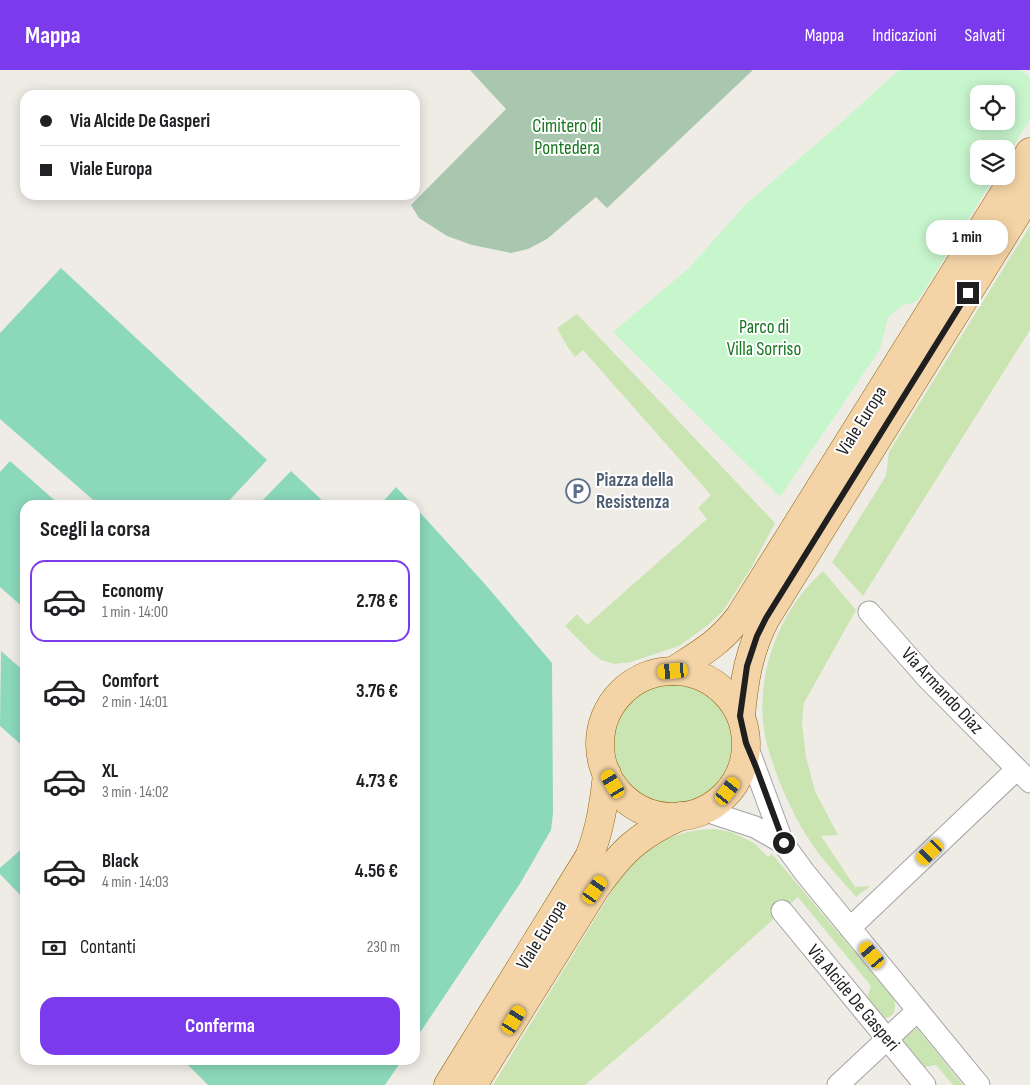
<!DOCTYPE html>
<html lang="it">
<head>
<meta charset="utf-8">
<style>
	:root { --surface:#fff; --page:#f6f6f6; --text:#202124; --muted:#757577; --line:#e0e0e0; --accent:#7c3aed }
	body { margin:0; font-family:"Sofia Sans Condensed",sans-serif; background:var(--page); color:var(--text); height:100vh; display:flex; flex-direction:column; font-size:19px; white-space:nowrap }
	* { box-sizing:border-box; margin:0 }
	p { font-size:16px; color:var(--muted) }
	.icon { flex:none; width:28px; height:28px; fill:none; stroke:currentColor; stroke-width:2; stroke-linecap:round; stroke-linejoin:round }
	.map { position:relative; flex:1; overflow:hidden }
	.sheet { position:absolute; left:20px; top:430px; width:400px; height:565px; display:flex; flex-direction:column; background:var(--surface); border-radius:15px; box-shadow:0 2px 12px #0003 }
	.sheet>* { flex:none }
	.top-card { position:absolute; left:20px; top:20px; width:400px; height:110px; border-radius:15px; box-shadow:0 2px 12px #0003; display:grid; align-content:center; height:110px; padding:0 20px; background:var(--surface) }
	.fabs { position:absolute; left:970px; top:15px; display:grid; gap:10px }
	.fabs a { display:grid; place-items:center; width:45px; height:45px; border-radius:10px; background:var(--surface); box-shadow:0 2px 12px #0003; font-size:25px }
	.end { position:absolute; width:22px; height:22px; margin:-11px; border:6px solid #1f1f1f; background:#fff; box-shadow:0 0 0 2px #fff }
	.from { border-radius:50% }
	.bubble { position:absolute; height:35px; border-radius:15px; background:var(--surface); box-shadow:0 2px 12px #0003; font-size:16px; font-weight:700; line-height:35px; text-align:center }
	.car { position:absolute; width:15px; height:30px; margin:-15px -8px; border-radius:6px; box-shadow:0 0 4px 1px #0007; background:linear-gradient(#f5c518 24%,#345 0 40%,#f5c518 0 76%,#345 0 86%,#f5c518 0) }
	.top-card b { display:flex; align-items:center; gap:18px; height:48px; font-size:19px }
	.top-card b+b { border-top:1px solid var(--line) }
	.top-card i { width:12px; height:12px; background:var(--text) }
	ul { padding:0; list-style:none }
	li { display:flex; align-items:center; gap:15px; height:82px; margin:0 10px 8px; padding:0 10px; border:2px solid transparent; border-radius:15px }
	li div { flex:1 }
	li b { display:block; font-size:19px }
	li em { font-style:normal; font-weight:700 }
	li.on { border-color:var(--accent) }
	li>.icon { width:45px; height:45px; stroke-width:1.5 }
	h2 { padding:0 20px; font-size:22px; line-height:60px }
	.pay { display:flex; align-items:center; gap:12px; height:55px; padding:0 20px; font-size:19px }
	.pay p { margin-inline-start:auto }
	.primary-button { display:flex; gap:10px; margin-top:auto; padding:10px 20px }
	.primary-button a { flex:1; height:58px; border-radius:15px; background:var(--accent); color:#fff; font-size:20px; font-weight:700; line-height:58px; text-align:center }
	header { display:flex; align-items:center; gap:30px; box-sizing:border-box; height:70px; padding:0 25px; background:var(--accent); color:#fff }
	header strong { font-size:24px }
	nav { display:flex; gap:28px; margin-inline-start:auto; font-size:18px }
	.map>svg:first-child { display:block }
	.grass { fill:#cae5b1 }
	.cemetery { fill:#a9c6ae }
	.park { fill:#c7f5cc; fill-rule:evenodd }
	.pitch { fill:#8bd8bb }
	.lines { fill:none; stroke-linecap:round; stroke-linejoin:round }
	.minor-casing { stroke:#a3a3a3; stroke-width:23 }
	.major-casing { stroke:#8e650c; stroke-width:29 }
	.minor { stroke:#fff; stroke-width:21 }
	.major { stroke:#f4d4a6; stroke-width:28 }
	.route { stroke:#1f1f1f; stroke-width:6 }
	.labels { text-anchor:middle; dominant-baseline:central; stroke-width:4; stroke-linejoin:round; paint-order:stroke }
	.park-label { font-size:19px; fill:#15761e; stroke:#fff }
	.street-label { font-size:19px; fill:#1f1f1f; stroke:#fff }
	.service-label { font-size:19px; font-weight:bold; fill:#4e5e75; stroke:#fff; text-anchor:start }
</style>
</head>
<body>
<header>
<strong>Mappa</strong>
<nav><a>Mappa</a><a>Indicazioni</a><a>Salvati</a></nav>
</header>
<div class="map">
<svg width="1030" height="1015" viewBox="0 0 1030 1015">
	<rect width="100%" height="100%" fill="#efece6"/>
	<!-- grass -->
	<g class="grass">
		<polygon points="1030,156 1030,260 863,526 832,492 886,406 889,382"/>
		<polygon points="577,244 775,453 751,498 723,541 708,555 679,576 631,592 615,594 601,590 592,583 565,556 577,544 587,555 707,449 698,438 711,425 583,280 575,287 567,276 557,258"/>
		<path d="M 823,501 L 856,540 L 804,633 L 802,653 L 806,687 L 815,721 L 838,765 L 821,766 L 855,817 L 870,816 L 856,827 C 840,808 821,789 808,768 C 790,741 765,683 763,651 C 758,597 782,537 823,501 Z"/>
		<circle cx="675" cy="674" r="61"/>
		<path d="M 715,759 L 731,762 L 754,773 L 768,787 L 772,784 L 894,929 C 897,939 894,949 882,948 L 867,928 L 871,916 L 798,827 L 658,953 L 585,1015 L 493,1015 L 620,808 C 627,800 633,790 641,784 C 662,767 689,759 715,759 Z"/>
		<polygon points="917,958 963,1015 953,1015 936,995 920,998 899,972"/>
	</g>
	<!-- cemetery -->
	<polygon class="cemetery" points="470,0 753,0 607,138 596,127 547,169 528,179 511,183 472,175 447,166 419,148 411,135 506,39"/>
	<!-- park -->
	<path class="park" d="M 899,0 L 1021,0 L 1030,8 L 1030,49 L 1006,88 L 1006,79 L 979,79 L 979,106 L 995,106 L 926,218 L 916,232 L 901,236 L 888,248 L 880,279 L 780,427 L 613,262 L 689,198 L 745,135 L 844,50 ZM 979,24 L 1006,24 L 1006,51 L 979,51 Z"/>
	<!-- pitch -->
	<g class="pitch">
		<polygon points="61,198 267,390 225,435 99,435 0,349 0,263"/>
		<polygon points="10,391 60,435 25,435 25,539 0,517 0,402"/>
		<polygon points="291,401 327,435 258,435"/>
		<polygon points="396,417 413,435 380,435"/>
		<polygon points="415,437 484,513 552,593 553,743 551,760 521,812 415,970"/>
		<polygon points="1,581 25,602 25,678 0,656"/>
		<polygon points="25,776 25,830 0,804 0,798"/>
		<polygon points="183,990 402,990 385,1015 208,1015"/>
	</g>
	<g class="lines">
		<!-- minor casing -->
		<g class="minor-casing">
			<g id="minor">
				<polyline points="869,542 928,609 1030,712"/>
				<polyline points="746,673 783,773 805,803 979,1015"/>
				<polyline points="703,740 755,757 783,773"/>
				<polyline points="782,841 925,1015"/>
				<polyline points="850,858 1017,699"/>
				<polyline points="838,1015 917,941"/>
			</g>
		</g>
		<!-- major casing -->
		<g class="major-casing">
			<g id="major">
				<path d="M 673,601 C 701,583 720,573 740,546 L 1030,82"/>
				<circle cx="673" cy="674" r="73"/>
				<path d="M 741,646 C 744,611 749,580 766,548 L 1030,123"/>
				<path d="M 448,1015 L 589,787 C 600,760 604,733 607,704"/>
				<path d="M 473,1015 L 595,819 C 621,782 638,765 681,746"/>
			</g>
		</g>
		<!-- minor -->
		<use href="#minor" class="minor"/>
		<!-- major -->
		<use href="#major" class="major"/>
	</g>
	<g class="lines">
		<!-- route -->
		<polyline class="route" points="784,773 756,697 746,673 740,646 747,596 757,566 766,548 968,223"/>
	</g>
	<!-- icons -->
	<defs>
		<g id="parking-ring" transform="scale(1.25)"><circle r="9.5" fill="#fff" stroke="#5c6f8a" stroke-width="1.5"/><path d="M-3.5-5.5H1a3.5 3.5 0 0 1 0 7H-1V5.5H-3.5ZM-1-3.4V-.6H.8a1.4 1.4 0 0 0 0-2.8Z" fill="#5c6f8a"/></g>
	</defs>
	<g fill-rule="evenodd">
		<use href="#parking-ring" x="578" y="421"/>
	</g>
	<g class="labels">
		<!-- park labels -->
		<g class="park-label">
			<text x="567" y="56">Cimitero di<tspan x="567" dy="22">Pontedera</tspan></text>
			<text x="764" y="257">Parco di<tspan x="764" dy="22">Villa Sorriso</tspan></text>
		</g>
		<!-- street labels -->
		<g class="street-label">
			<text transform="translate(862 351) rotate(-58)">Viale Europa</text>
			<text transform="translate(942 621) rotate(47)">Via Armando Diaz</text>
			<text transform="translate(542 865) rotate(-58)">Viale Europa</text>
			<text transform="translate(853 928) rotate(50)">Via Alcide De Gasperi</text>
		</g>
		<!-- service labels -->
		<g class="service-label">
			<text x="596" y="410">Piazza della<tspan x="596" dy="22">Resistenza</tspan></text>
		</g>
	</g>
</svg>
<div class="fabs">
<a><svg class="icon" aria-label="locate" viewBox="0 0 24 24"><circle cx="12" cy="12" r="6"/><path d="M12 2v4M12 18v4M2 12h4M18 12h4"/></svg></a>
<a><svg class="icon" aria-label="layers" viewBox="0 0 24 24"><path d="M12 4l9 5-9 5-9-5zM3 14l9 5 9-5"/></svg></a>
</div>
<i class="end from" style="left:784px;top:773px"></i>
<i class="end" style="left:968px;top:223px"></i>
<div class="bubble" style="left:926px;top:150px;width:82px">1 min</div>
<i class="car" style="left:673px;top:601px;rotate:265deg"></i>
<i class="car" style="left:613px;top:714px;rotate:329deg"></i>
<i class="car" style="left:728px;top:721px;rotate:37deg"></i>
<i class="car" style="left:930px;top:782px;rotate:226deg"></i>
<i class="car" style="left:595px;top:820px;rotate:35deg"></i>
<i class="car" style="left:872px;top:885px;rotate:320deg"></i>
<i class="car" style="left:514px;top:950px;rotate:32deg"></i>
<div class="top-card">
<b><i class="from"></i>Via Alcide De Gasperi</b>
<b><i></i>Viale Europa</b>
</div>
<section class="sheet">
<h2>Scegli la corsa</h2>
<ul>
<li class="on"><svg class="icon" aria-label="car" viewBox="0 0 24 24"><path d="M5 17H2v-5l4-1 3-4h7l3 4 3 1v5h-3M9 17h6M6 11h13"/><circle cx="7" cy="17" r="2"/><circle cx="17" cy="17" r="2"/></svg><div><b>Economy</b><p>1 min · 14:00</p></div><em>2.78 €</em></li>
<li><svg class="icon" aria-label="car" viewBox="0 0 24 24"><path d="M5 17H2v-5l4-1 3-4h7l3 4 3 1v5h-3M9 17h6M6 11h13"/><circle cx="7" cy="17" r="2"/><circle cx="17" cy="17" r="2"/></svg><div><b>Comfort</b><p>2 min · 14:01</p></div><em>3.76 €</em></li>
<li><svg class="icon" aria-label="car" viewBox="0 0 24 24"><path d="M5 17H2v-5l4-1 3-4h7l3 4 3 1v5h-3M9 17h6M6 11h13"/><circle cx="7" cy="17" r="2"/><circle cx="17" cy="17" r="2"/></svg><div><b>XL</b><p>3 min · 14:02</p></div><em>4.73 €</em></li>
<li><svg class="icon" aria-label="car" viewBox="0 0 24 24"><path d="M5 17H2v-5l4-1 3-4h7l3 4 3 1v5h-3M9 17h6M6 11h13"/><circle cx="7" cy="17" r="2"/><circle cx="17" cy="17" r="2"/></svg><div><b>Black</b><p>4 min · 14:03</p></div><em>4.56 €</em></li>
</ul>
<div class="pay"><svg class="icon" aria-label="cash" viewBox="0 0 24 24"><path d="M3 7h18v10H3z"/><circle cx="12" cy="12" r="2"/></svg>Contanti<p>230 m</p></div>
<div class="primary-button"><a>Conferma</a></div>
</section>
</div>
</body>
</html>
